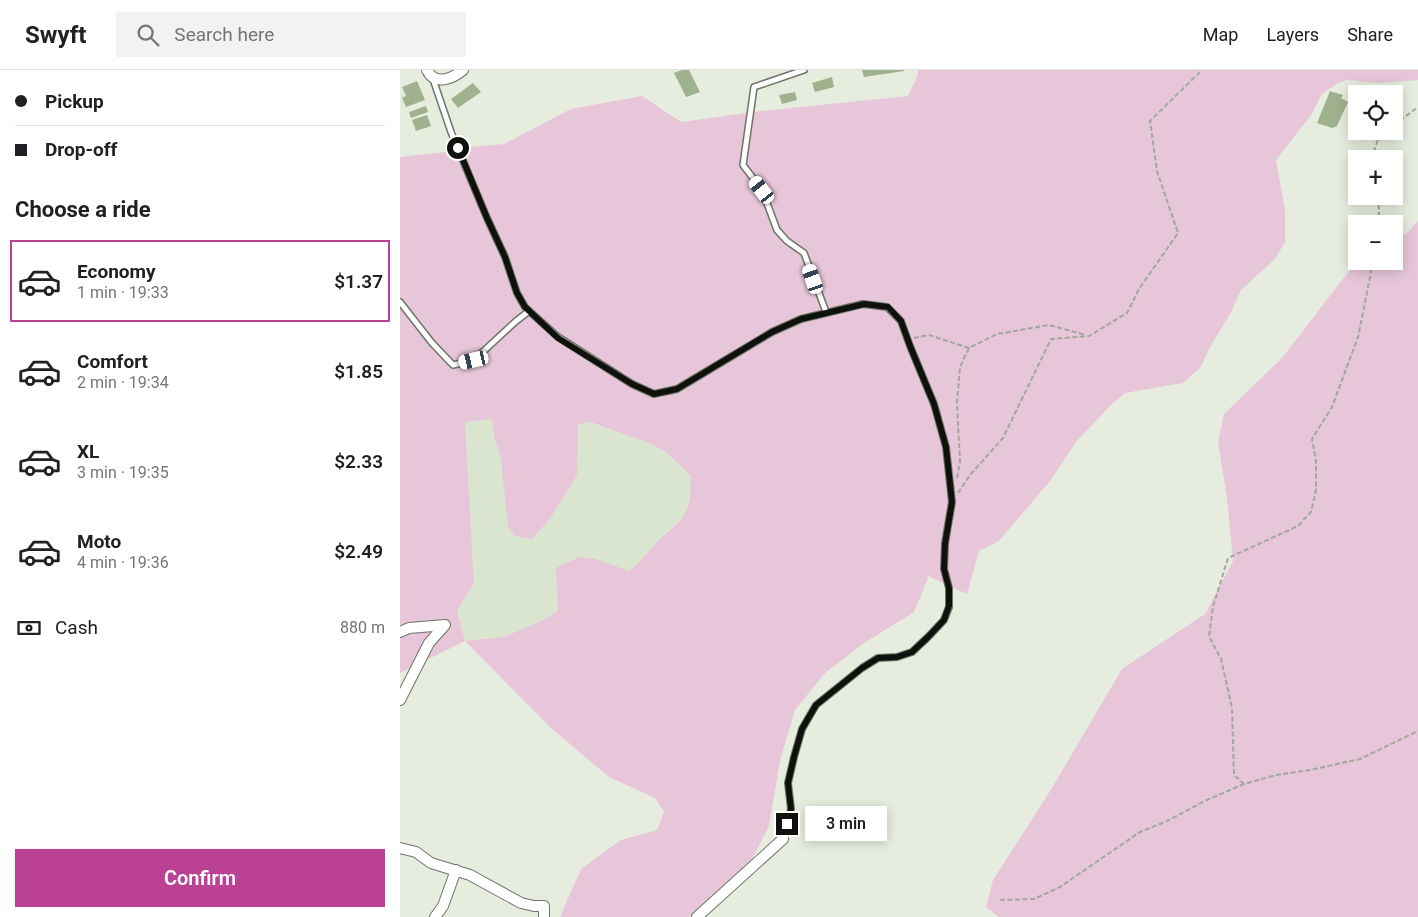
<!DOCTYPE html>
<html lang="en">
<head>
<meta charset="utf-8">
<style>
	:root { --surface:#fff; --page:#f2f2f2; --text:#202124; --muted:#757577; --line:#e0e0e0; --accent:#bb4194 }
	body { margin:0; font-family:Roboto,sans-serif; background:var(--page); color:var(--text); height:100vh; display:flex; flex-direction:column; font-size:19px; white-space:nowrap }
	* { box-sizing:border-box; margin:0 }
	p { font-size:16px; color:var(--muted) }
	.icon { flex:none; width:28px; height:28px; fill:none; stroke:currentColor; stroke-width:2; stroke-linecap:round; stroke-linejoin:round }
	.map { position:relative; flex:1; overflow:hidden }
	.sheet { display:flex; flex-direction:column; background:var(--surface); width:400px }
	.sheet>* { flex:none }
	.banner { display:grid; align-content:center; height:110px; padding:0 15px; background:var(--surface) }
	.controls { position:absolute; left:948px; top:15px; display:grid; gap:10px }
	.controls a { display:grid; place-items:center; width:55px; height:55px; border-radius:0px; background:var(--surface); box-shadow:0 2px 12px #0003; font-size:25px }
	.end { position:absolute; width:22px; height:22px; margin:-11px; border:6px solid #0f110c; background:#fff; box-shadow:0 0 0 2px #fff }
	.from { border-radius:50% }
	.bubble { position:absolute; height:35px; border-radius:0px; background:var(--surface); box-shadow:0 2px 12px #0003; font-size:16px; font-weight:600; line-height:35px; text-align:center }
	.car { position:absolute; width:15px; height:30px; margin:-15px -8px; border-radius:6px; box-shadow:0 0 4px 1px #0007; background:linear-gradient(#fff 24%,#345 0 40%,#fff 0 76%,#345 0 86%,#fff 0) }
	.banner b { display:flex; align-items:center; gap:18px; height:48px; font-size:19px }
	.banner b+b { border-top:1px solid var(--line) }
	.banner i { width:12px; height:12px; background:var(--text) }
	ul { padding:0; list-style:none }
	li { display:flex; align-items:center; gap:15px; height:82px; margin:0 10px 8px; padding:0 5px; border:2px solid transparent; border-radius:0px }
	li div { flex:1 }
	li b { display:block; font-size:19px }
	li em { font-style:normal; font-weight:600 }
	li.current { border-color:var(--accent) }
	li>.icon { width:45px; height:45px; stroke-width:1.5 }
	h2 { padding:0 15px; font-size:22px; line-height:60px }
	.pay { display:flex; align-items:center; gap:12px; height:55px; padding:0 15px; font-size:19px }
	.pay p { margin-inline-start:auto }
	.button { display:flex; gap:10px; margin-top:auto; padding:10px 15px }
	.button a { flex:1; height:58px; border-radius:0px; background:var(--accent); color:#fff; font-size:20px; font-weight:600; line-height:58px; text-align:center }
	header { display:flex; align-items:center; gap:30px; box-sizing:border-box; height:70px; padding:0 25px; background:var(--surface); border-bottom:1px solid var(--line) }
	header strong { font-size:24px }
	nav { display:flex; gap:28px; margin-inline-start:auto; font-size:18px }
	.search { width:350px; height:45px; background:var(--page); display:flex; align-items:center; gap:12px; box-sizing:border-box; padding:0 18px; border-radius:0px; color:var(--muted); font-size:19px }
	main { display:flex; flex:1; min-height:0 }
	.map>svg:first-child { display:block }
	.built { fill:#dae5cf }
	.green { fill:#e6c6d8; fill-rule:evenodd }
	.building { fill:#a0b18d }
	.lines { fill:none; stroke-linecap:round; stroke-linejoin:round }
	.lane-casing { stroke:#6e7467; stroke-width:8 }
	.street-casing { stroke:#6e7467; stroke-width:12 }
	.path { stroke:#a2a79c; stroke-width:2; stroke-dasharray:5 2.5; stroke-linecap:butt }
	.lane { stroke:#fff; stroke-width:5 }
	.street { stroke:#fff; stroke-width:10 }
	.route { stroke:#0f110c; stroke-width:6 }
</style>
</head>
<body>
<header>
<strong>Swyft</strong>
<div class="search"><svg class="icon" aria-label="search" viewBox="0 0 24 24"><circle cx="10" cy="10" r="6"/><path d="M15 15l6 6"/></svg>Search here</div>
<nav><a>Map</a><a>Layers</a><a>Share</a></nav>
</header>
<main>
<section class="sheet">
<div class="banner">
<b><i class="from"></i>Pickup</b>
<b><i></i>Drop-off</b>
</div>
<h2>Choose a ride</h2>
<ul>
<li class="current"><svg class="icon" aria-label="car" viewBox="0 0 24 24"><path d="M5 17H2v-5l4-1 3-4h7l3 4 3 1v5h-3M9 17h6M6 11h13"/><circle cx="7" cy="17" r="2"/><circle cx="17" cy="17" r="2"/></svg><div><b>Economy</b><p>1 min · 19:33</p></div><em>$1.37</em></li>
<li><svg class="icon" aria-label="car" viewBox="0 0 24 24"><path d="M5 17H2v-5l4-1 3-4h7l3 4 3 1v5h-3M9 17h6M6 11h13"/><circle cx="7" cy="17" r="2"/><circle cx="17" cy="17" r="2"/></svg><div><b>Comfort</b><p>2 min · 19:34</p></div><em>$1.85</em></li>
<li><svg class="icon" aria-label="car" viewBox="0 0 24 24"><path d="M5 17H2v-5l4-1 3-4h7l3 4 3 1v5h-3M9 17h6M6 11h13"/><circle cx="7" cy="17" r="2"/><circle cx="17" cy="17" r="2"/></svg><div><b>XL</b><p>3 min · 19:35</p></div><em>$2.33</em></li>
<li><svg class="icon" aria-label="car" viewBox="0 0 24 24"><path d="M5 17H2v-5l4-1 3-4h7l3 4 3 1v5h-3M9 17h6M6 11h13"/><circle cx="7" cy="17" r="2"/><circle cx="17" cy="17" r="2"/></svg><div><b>Moto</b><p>4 min · 19:36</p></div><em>$2.49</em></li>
</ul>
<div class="pay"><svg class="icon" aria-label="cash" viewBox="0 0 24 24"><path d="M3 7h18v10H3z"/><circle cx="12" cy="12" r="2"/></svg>Cash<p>880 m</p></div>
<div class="button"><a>Confirm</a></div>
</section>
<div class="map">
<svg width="1018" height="847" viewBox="0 0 1018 847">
	<rect width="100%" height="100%" fill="#e6edde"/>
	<!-- built -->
	<polygon class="built" points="92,349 94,366 101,389 115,466 132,469 150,449 177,405 178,355 189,352 249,373 266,382 291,406 289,433 286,443 256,473 240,493 229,501 196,489 158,541 143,550 104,567 64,571 57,541 74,513 65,352"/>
	<!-- green -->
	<g class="green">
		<path d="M 518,0 L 1018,0 L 1018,10 L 978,13 L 947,10 L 938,13 L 922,24 L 911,45 L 876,90 L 885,140 L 885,172 L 875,189 L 841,220 L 831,242 L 809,279 L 800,298 L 783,313 L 725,323 L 711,335 L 676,372 L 650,411 L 599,471 L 579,481 L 567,524 L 526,505 L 528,508 L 514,542 L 464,573 L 425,603 L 395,640 L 380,691 L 369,756 L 352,789 L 330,811 L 289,847 L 160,847 L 181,799 L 221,770 L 257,760 L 264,742 L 255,728 L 209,707 L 151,658 L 65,571 L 0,603 L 0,87 L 46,82 L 58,78 L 104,74 L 171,39 L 242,26 L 281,52 L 353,42 L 508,26 L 517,7 ZM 92,349 L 94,366 L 101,389 L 108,457 L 115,466 L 132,469 L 150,449 L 177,405 L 178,355 L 190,352 L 249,373 L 266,382 L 291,406 C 290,418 291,431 286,441 C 280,454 265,463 256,473 C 247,483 241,492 229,501 L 196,489 L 179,487 L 156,498 L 158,541 L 143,550 L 104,567 L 65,571 L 57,541 L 74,513 L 65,352 Z"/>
		<polygon points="1018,151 1018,847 599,847 586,837 593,810 652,718 722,599 805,544 833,491 827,428 818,372 824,344 882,288 949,201 964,191 994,191 994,171 1008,162"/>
	</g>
	<!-- building -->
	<g class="building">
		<polygon points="282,0 289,0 300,22 286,27 274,3"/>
		<polygon points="462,0 504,0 504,1 464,7"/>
		<polygon points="432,7 434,17 415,22 412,13"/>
		<polygon points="17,11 25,30 6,37 2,28 6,26 2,17"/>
		<polygon points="73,13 81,22 58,38 51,29"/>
		<polygon points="930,21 943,25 941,28 948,32 937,56 932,58 917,53"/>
		<polygon points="395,22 397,30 382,34 379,25"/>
		<polygon points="26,36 28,42 11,48 9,42"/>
		<polygon points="27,45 31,56 16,61 12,50"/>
	</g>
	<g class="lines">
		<!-- lane casing -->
		<g class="lane-casing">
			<g id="lane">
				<polyline points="404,0 354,17 343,95 362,120 377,160 387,171 404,183 426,242"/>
				<polyline points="33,9 51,62 87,148 105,187 117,223 125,237 129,241"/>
				<polyline points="0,232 32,273 53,295 74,290 115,252 129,241 158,267 232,314 254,324 277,319 372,262 401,249 463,234 487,237 501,251 510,276 534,334 546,377 552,432 545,473 544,499 549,518 549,537 544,550 528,567 512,582 497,587 478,588 462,598 416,635 402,659 394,687 388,713 391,739 383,769"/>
			</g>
		</g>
		<!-- street casing -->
		<g class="street-casing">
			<g id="street">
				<path d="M 27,0 C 35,16 52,9 63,0"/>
				<polyline points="0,562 9,558 45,555 29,573 0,630"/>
				<polyline points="0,778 16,782 31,793 70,805 121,833 134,836 144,836 144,847"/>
				<polyline points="35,847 43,836 56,800"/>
				<polyline points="297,847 383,769"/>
			</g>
		</g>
		<!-- path -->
		<g class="path">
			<polyline points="994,55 1018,37"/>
			<polyline points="971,89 979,67 986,61"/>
			<polyline points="976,154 979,143 978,126"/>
			<polyline points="972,191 972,197 958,267 932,337 912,369 916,391 916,420 911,442 898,456 828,488 813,537 809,566 821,589 832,638 834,705 844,714 876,705 910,700 960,689 1018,661"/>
			<polyline points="514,268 529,265 569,278"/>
			<polyline points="557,408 560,392 557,333 560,297 569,278 597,264 649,255 686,265"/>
			<polyline points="558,423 570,405 603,368 651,269 689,266 727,243 739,219 778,163 757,101 750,51 802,0"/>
			<polyline points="600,830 634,829 660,817 740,762 765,752 807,730 844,714"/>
		</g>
		<!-- lane -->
		<use href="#lane" class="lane"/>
		<!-- street -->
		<use href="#street" class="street"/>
	</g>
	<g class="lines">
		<!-- route -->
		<polyline class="route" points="58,78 87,148 105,187 117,223 125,237 158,268 232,314 254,324 277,319 372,262 401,249 464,234 488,237 501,251 510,276 534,334 546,377 552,432 545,474 544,499 549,518 549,536 544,550 528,567 512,582 497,587 478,588 462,598 416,635 402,659 394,687 388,713 391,739 387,754"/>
	</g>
</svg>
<div class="controls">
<a><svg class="icon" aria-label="locate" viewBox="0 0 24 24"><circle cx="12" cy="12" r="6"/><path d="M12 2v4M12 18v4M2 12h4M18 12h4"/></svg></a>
<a>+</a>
<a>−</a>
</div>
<i class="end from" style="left:58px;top:78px"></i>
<i class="end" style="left:387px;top:754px"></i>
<div class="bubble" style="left:405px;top:736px;width:82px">3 min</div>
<i class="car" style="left:362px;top:120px;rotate:322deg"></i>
<i class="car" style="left:413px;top:209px;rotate:341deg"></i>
<i class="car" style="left:74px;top:290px;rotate:257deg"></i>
</div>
</main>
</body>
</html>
